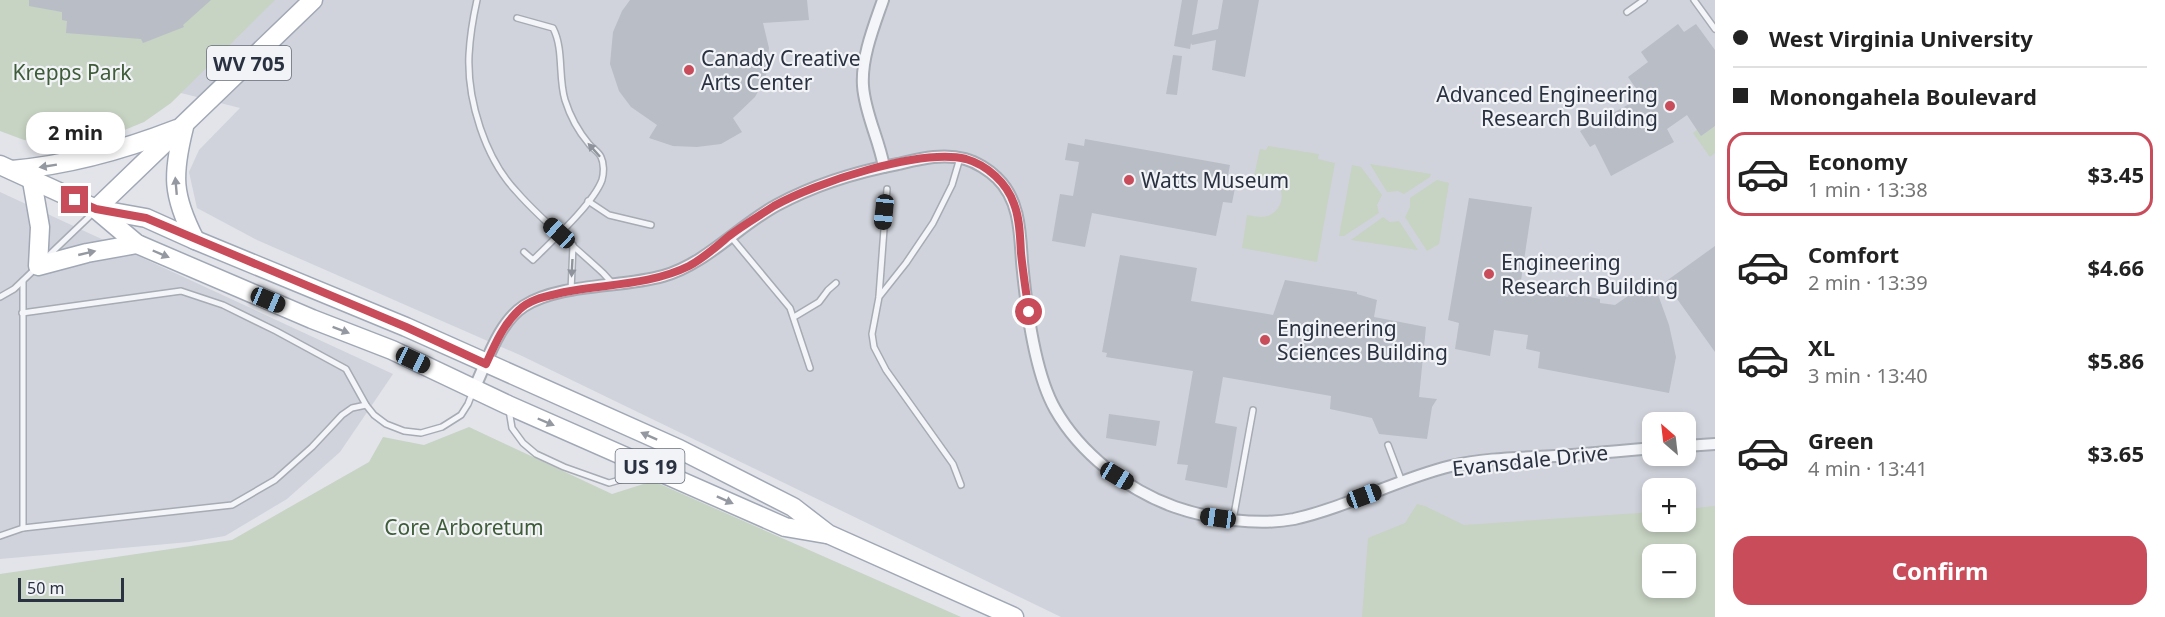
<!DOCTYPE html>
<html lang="en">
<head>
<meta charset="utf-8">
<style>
	:root { --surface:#fff; --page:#f2f2f2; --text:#222; --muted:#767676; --line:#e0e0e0; --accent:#c94c5b }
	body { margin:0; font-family:"Noto Sans",sans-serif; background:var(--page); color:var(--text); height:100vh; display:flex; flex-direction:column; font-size:22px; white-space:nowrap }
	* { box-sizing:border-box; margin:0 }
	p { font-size:20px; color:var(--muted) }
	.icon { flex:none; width:33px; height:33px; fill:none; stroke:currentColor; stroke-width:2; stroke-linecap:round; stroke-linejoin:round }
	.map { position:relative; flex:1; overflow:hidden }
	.details { display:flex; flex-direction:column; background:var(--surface); width:450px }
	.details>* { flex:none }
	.guide { display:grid; align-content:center; height:132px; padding:0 18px; background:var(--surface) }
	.needle { width:39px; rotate:332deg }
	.controls { position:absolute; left:1642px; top:412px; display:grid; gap:12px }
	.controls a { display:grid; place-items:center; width:54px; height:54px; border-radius:12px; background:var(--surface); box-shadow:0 3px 9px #0003; font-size:30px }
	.scale { position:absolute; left:18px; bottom:15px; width:106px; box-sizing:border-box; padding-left:6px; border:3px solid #2a3241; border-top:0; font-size:16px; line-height:21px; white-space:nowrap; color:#2a3241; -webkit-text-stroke:4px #f1f3f7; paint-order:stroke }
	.end { position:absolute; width:27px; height:27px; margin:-14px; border:8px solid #c94c5b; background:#fff; box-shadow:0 0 0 3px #fff }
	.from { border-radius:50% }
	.bubble { position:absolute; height:42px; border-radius:18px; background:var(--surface); box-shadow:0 3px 9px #0003; font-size:20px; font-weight:700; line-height:42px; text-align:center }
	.car { position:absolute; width:18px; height:36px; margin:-18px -9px; border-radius:8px; box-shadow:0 0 4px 2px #0007; background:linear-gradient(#222 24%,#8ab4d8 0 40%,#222 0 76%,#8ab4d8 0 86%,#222 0) }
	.guide b { display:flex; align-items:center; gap:21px; height:57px; font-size:22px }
	.guide b+b { border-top:2px solid var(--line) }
	.guide i { width:15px; height:15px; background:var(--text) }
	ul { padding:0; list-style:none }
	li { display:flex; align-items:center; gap:18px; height:84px; margin:0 12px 9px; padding:0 6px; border:3px solid transparent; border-radius:18px }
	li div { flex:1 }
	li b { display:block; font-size:22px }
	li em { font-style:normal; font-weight:700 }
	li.current { border-color:var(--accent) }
	li>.icon { width:54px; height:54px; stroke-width:1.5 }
	.cta { display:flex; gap:12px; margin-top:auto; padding:12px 18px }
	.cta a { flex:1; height:69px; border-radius:18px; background:var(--accent); color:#fff; font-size:24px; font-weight:700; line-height:69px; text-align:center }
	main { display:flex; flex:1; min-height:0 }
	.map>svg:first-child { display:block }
	.built { fill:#d0d3db; fill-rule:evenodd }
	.green { fill:#c7d3c3; fill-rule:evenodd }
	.building { fill:#b9bdc6 }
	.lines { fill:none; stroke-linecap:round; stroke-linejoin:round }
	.service-casing { stroke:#a7abb4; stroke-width:8 }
	.minor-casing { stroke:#a7abb4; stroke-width:14 }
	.primary-casing { stroke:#a1a8b5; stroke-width:21 }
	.service { stroke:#f4f5f8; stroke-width:5 }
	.minor { stroke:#f4f5f8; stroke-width:10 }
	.primary { stroke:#fff; stroke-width:18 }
	.oneway { fill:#8f949c }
	.oneway2 { fill:#9498a0 }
	.route { stroke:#c94c5b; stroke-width:8 }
	.poi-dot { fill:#c94c5b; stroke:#f1f3f7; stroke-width:2 }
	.labels { text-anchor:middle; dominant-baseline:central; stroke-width:4.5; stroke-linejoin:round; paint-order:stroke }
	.shield { fill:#f1f3f7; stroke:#666c78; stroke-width:1.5 }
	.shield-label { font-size:20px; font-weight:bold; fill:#2a3241 }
	.poi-label { font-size:21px; fill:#2a3241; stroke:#f1f3f7; text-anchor:start }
	.park-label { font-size:21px; fill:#3e5c38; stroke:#f1f3f7 }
	.street-label { font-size:21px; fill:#2a3241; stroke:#f1f3f7 }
</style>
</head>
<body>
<main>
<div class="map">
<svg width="1715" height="617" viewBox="0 0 1715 617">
	<rect width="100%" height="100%" fill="#e2e4ea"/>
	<!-- built -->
	<g class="built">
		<path d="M 0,0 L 1715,0 L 1715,617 L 1061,617 L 520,355 L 257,240 L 197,208 L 189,172 L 199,150 L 240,108 L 0,47 ZM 1653,423 L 1686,423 L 1686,456 L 1653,456 ZM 1653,489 L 1686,489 L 1686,522 L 1653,522 ZM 1653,555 L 1686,555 L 1686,588 L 1653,588 Z"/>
		<polygon points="0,192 393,374 340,452 287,499 225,536 189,542 0,559"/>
	</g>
	<!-- green -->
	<g class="green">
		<polygon points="0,0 275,0 171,103 144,122 105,138 58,144 24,140 0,131"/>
		<polygon points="1715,126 1715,153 1710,157 1693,133 1697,130 1702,135"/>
		<path d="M 1268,146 L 1319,154 L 1318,159 L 1335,163 L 1317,262 L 1242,248 L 1247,215 C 1254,216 1261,218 1267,216 C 1280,213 1287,195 1277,184 C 1271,178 1262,177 1254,176 L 1260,149 L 1266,150 Z"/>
		<polygon points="1370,164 1431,174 1430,177 1404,194 1398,191 1387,192"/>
		<polygon points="1352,165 1361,167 1382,195 1377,205 1379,213 1344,236 1339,236"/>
		<polygon points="1437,180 1449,183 1439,244 1427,251 1405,217 1410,207 1410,198"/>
		<polygon points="1383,217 1390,222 1399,221 1418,250 1351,240"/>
		<polygon points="469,427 612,494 653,481 961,617 0,617 0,574 232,540 369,462 383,437 424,445"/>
		<path d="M 1417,504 L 1425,506 L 1464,525 L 1653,512 L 1653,522 L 1686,522 L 1686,509 L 1715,506 L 1715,617 L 1362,617 L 1368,538 L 1405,523 ZM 1653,555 L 1686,555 L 1686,588 L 1653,588 Z"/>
	</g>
	<!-- building -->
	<g class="building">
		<polygon points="29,0 211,0 183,25 184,27 143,43 141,39 66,33 67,21 62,20 62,12 29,6"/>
		<polygon points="630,0 807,0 809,20 763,23 769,48 766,76 755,97 733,118 742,132 721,144 697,147 673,146 649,138 657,125 631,107 619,91 610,64 613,32 622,11"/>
		<polygon points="1182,0 1198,0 1192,35 1218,29 1223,0 1259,0 1245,77 1212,70 1216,40 1192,45 1191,43 1190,49 1174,46"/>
		<polygon points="1678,24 1684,32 1696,24 1715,50 1715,126 1701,136 1687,115 1667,129 1674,142 1611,176 1595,144 1590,147 1580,131 1642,97 1628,77 1648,62 1641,52"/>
		<polygon points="1173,55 1182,56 1177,95 1166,94"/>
		<polygon points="1085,139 1230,165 1226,186 1235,188 1232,203 1223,202 1216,236 1092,213 1085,247 1052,241 1060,194 1073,196 1079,162 1065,160 1068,143 1084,146"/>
		<polygon points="1469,198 1532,207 1520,287 1568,297 1569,293 1600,299 1600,303 1615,305 1644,285 1652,291 1656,289 1669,325 1676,357 1669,393 1538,368 1540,352 1526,349 1528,335 1494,330 1490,356 1455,349 1459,323 1448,320"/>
		<polygon points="1715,246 1715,352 1665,282"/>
		<polygon points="1120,255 1197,268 1191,301 1273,315 1285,280 1357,292 1357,294 1377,300 1374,317 1426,327 1419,397 1437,399 1432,407 1427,439 1379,434 1372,418 1330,409 1331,396 1223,377 1215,423 1237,427 1227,488 1185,480 1188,465 1177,464 1193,371 1106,357 1107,353 1102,352"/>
		<polygon points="1109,414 1160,421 1156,446 1106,438"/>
	</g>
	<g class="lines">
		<!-- service casing -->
		<g class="service-casing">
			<g id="service">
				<path d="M 477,0 C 473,18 470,36 469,55 C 467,100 485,158 516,191 C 542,221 574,246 603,273 L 613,284"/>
				<polyline points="1694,0 1715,29"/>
				<polyline points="1627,12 1644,0"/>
				<path d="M 517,18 L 553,28 C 564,49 558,77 565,100 C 570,116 578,131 589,144 C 592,148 599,152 601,157 C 604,163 604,173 602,180 C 593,204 552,241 533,260 L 524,252"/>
				<polyline points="960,158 952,185 933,223 906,263 879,297 872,334 874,347 886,370 953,464 961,485"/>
				<polyline points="588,201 609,215 651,225"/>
				<polyline points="731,237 790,308 810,368"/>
				<polyline points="47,257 94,212"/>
				<polyline points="23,281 23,528"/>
				<polyline points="571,291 573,245"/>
				<polyline points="879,296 887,189"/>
				<polyline points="0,297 14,289 36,268"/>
				<polyline points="22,313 181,291 223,305 276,331 346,369 366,405 374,415 386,424 404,431 421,433 442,427 461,415 468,404 473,391"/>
				<polyline points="794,317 819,302 828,290 836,283"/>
				<polyline points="509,410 512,428 523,443 536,454 564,467 609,483 648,472"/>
				<polyline points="1388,445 1402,482"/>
				<polyline points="1233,520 1253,410"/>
				<polyline points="0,536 23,528 232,505 275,480 312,447 342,415 352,408 366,405"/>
			</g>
		</g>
		<!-- minor casing -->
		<g class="minor-casing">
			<g id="minor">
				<path d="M 883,0 C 874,26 861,58 863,86 C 865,114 879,139 884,167"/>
				<path d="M 474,389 C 487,362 498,323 524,306 C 560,283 621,288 663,276 C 706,264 738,226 777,205 C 816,184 856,172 898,164 C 920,159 942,153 965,159 C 976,162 989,170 997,178 C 1020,200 1020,233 1022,262 C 1026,305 1034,372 1055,409 C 1080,453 1127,490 1175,507 C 1209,519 1258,526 1294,519 C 1348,507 1397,479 1451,466 C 1485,458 1520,458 1555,456 C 1588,454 1620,451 1653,448"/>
				<polyline points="1686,446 1715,444"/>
			</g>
		</g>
		<!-- primary casing -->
		<g class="primary-casing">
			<g id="primary">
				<path d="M 184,127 C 172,175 172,195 195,240"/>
				<polyline points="0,165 96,209 146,218 195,240 406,327 679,449 793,507 828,534 1014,617"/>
				<path d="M 12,170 C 69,165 123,150 177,129"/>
				<polyline points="32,181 40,227 38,266 87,253 137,244"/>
				<polyline points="96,209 313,0"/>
				<polyline points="98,211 137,244 312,319 392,350 508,405 785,527 826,534"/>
			</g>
		</g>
		<!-- service -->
		<use href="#service" class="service"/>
		<!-- minor -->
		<use href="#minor" class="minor"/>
		<!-- primary -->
		<use href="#primary" class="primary"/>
	</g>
	<!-- one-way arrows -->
	<defs><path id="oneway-solid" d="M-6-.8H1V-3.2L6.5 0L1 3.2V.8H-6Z" transform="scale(1.5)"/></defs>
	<g class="oneway">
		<use href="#oneway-solid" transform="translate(594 150) rotate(-132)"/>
		<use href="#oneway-solid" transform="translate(572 268) rotate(93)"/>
	</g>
	<g class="oneway2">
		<use href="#oneway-solid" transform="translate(48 166) rotate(171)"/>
		<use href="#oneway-solid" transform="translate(176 186) rotate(-95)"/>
		<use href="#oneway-solid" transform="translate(87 253) rotate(-13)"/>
		<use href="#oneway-solid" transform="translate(161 254) rotate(23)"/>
		<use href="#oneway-solid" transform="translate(341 330) rotate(21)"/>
		<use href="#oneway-solid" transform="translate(546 422) rotate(23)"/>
		<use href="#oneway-solid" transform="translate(649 436) rotate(-156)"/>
		<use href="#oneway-solid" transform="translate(725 500) rotate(24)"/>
	</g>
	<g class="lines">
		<!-- route -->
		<path class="route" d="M 75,200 L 96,209 L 146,218 L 406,327 L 486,364 C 495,344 503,325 519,310 C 531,298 549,296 565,292 C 605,284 651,285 689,266 C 704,258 716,247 729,236 C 743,225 759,216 774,206 C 814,183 921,148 966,159 C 987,165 1007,183 1014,204 C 1020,219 1020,237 1021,253 C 1023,273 1026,292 1029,312"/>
	</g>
	<!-- markers -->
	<g class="poi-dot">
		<circle cx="689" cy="70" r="6"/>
		<circle cx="1670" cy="106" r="6"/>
		<circle cx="1129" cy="180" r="6"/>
		<circle cx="1489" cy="274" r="6"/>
		<circle cx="1265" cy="340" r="6"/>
	</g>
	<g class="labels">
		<!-- shield labels -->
		<g class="shield">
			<rect x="207" y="46" width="84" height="34" rx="4.5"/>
			<rect x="615.5" y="449" width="69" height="34" rx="4.5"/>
		</g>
		<g class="shield-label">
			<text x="249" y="63">WV 705</text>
			<text x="650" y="466">US 19</text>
		</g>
		<!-- poi labels -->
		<g class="poi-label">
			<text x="701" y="58">Canady Creative<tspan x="701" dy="24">Arts Center</tspan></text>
			<text x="1658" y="94" text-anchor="end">Advanced Engineering<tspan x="1658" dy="24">Research Building</tspan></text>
			<text x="1141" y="180">Watts Museum</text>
			<text x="1501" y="262">Engineering<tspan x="1501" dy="24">Research Building</tspan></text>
			<text x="1277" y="328">Engineering<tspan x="1277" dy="24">Sciences Building</tspan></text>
		</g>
		<!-- park labels -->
		<g class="park-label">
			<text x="72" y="72">Krepps Park</text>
			<text x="464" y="527">Core Arboretum</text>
		</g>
		<!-- street labels -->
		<g class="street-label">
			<text transform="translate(1530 460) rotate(-6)">Evansdale Drive</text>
		</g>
	</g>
</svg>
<div class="controls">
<a><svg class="needle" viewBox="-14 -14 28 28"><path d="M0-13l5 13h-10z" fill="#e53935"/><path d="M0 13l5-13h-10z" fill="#767676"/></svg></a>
<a>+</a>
<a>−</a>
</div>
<div class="scale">50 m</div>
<i class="end from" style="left:1029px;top:312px"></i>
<i class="end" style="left:75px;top:200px"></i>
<div class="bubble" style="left:26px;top:112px;width:99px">2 min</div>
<i class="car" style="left:884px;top:212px;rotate:186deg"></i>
<i class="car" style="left:559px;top:233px;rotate:312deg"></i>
<i class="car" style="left:268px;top:300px;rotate:113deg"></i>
<i class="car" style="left:413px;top:360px;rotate:115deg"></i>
<i class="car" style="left:1117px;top:476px;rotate:121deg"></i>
<i class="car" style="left:1364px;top:496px;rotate:70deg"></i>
<i class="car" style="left:1218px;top:518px;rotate:278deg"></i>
</div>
<section class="details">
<div class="guide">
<b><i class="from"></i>West Virginia University</b>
<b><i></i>Monongahela Boulevard</b>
</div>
<ul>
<li class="current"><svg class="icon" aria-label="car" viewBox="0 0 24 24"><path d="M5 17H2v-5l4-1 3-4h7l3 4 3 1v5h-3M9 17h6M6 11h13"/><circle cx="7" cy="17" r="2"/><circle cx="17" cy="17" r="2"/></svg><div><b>Economy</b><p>1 min · 13:38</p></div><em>$3.45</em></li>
<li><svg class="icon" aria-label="car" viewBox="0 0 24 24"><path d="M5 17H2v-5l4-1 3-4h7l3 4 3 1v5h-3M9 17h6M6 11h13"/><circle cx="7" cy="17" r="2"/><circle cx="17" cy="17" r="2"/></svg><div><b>Comfort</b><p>2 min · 13:39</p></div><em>$4.66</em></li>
<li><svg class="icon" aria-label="car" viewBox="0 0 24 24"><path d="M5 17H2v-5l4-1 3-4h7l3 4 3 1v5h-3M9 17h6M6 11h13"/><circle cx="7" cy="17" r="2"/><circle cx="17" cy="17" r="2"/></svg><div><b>XL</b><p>3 min · 13:40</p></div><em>$5.86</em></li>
<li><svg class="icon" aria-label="car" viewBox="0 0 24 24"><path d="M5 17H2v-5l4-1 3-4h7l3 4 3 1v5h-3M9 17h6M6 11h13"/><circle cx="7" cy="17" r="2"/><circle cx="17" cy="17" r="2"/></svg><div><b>Green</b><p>4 min · 13:41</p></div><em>$3.65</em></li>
</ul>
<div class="cta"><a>Confirm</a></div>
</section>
</main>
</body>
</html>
